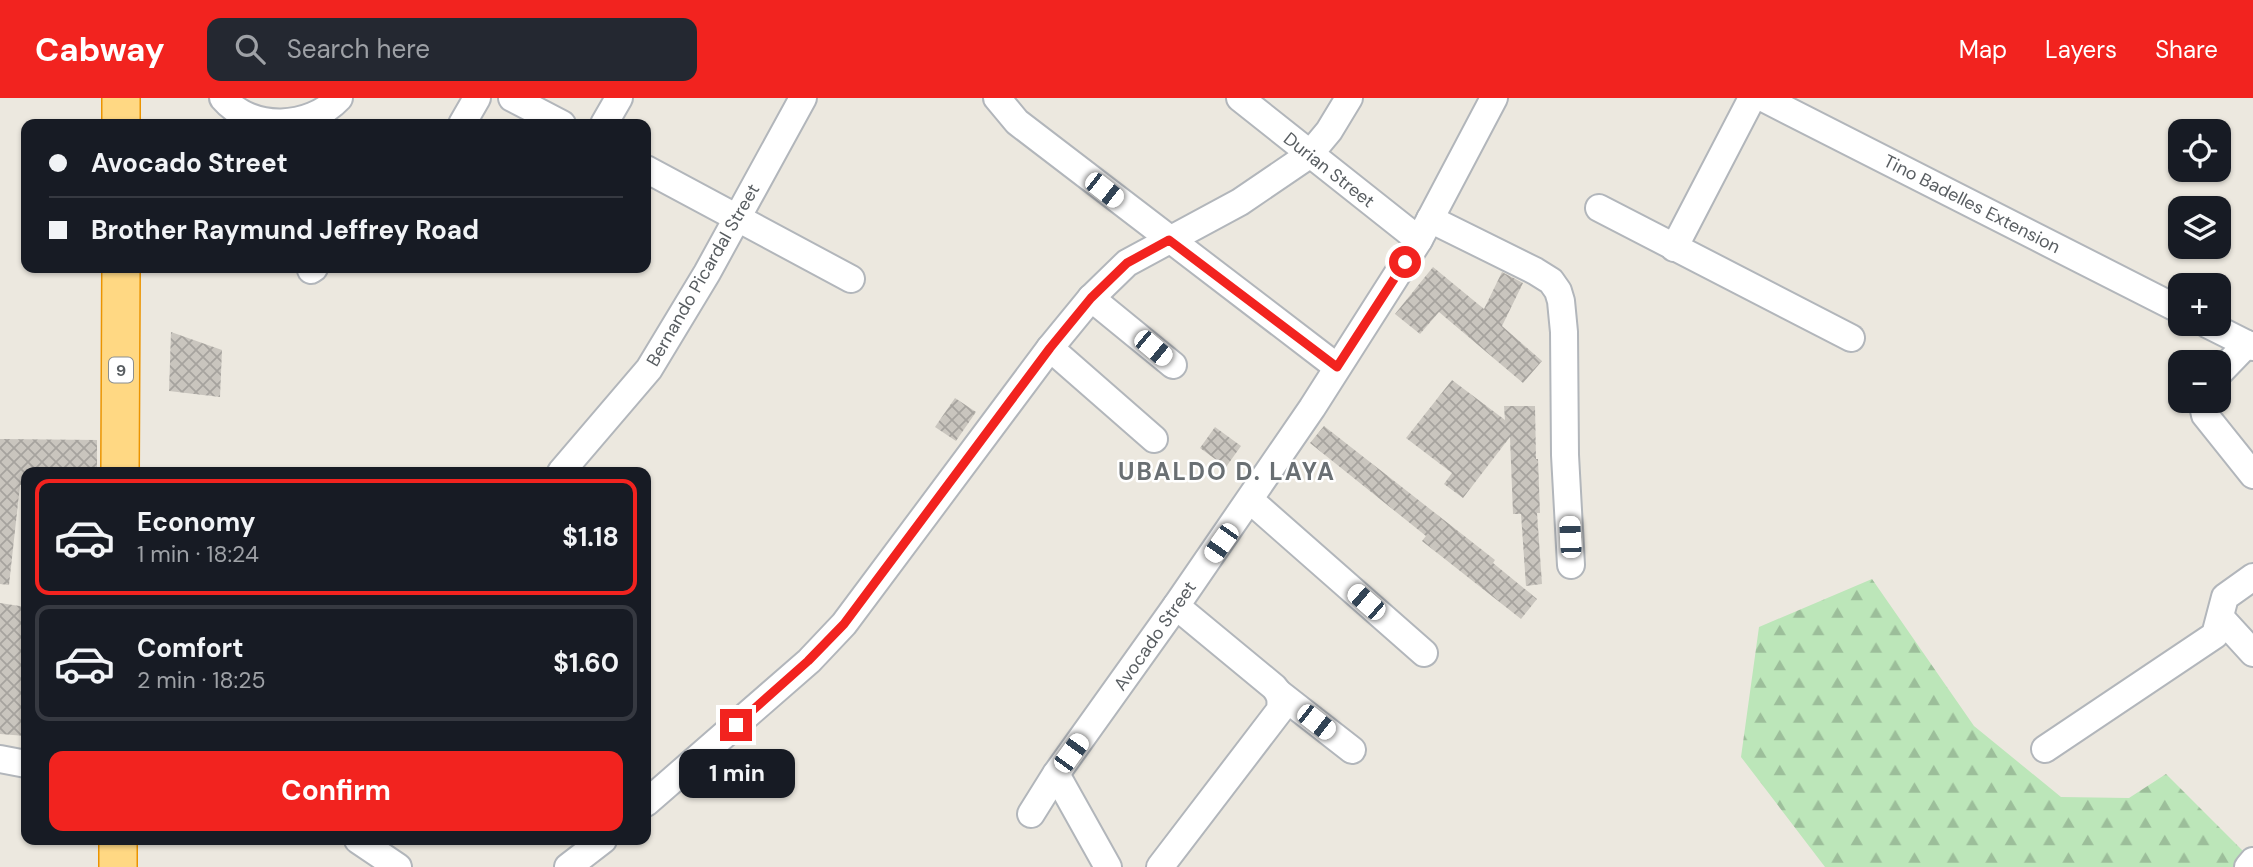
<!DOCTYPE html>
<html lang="en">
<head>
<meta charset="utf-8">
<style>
	:root { --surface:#171b24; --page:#242831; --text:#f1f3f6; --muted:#9ea1a6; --line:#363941; --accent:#f2231f }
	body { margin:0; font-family:"DM Sans",sans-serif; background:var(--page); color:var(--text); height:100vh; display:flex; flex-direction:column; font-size:26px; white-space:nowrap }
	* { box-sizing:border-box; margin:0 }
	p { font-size:23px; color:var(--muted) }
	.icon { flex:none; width:38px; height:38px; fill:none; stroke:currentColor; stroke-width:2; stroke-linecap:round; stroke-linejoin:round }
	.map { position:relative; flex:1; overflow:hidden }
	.sheet { position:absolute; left:21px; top:369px; width:630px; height:378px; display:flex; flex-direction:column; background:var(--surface); border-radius:14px; box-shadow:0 2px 5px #0004 }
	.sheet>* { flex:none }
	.banner { position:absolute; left:21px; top:21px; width:630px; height:154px; border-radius:14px; box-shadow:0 2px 5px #0004; display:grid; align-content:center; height:154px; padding:0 28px; background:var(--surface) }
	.fabs { position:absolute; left:2168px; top:21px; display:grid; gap:14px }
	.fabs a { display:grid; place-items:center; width:63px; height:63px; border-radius:14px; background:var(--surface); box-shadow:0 2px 5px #0004; font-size:35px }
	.end { position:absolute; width:32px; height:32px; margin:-16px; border:9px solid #f2231f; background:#fff; box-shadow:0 0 0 4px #fff }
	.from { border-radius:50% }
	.bubble { position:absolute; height:49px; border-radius:14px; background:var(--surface); box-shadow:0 2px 5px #0004; font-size:23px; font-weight:700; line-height:49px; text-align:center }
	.car { position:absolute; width:21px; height:42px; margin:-21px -10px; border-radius:9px; box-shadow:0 0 5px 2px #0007; background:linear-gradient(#fff 24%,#345 0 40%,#fff 0 76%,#345 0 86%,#fff 0) }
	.banner b { display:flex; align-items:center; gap:24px; height:66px; font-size:26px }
	.banner b+b { border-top:2px solid var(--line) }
	.banner i { width:18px; height:18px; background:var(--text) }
	ul { padding:12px 0 0; list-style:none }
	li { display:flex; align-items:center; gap:21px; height:116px; margin:0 14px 10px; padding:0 14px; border:4px solid var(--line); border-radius:14px }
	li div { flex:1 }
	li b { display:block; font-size:26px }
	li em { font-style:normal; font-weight:700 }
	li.selected { border-color:var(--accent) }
	li>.icon { width:63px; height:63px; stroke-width:1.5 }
	.action { display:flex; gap:14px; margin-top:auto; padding:14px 28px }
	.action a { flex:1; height:80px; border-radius:14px; background:var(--accent); color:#fff; font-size:28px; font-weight:700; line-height:80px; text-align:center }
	header { display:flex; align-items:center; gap:42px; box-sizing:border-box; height:98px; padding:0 35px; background:var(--accent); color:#fff }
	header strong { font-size:33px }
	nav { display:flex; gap:38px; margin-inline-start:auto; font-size:24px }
	.search { width:490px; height:63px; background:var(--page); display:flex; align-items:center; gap:18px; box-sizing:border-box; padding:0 24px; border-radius:14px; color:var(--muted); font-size:26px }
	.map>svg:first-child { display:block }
	.forest { fill:url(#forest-firs) }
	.building { fill:url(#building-cross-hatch) }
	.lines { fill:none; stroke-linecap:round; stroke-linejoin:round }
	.minor-casing { stroke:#b2b6bb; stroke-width:30 }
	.highway-casing { stroke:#eb9400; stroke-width:40 }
	.minor { stroke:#fff; stroke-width:26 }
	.highway { stroke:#ffd883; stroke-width:37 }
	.route { stroke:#f2231f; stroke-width:9 }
	.labels { text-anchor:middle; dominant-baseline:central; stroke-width:5; stroke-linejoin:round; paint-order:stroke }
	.shield { fill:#fff; stroke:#8a8e90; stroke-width:2 }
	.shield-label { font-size:16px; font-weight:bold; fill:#585d61 }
	.street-label { font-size:18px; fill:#585d61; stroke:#fff }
	.district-label { font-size:24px; font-weight:bold; letter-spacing:2px; fill:#696f73; stroke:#fff }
</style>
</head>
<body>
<header>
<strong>Cabway</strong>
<div class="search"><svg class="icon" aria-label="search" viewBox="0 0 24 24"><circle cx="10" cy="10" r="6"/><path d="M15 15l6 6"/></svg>Search here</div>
<nav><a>Map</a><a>Layers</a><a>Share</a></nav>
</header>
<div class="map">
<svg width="2253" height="769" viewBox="0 0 2253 769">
	<defs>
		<pattern id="forest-firs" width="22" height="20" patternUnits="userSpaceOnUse" patternTransform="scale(1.75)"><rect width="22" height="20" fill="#bce6b9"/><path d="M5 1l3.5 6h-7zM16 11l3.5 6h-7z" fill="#9cbe9a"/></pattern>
		<pattern id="building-cross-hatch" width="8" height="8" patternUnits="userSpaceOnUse" patternTransform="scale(1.75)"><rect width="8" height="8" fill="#c9c5be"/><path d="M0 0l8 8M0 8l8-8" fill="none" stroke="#a6a39e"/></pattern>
	</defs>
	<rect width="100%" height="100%" fill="#ece8df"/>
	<!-- forest -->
	<polygon class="forest" points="1872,481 1974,628 2061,699 2129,700 2166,676 2253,763 2253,769 1825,769 1741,659 1759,529"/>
	<!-- building -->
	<g class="building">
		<polygon points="1433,169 1484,211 1502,174 1523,185 1502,228 1542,263 1523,285 1439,214 1420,236 1395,216"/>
		<polygon points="171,234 222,252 220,299 169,293"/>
		<polygon points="1452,282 1505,322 1504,308 1535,308 1536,361 1538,361 1540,415 1537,415 1542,486 1526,488 1521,416 1513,416 1510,339 1463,400 1444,386 1452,375 1406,340"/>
		<polygon points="955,300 976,314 956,343 935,329"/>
		<polygon points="1324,328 1495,462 1493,465 1537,501 1521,521 1422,443 1426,438 1310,345"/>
		<polygon points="1215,329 1241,348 1226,369 1200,350"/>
		<polygon points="0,341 97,342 97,374 26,374 26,387 20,387 9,487 0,486"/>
		<polygon points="0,505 26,509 26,638 0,636"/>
	</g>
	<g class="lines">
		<!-- minor casing -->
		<g class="minor-casing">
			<g id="minor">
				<path d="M 223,0 C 252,34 310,31 339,0"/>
				<polyline points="512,0 562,26"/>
				<polyline points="997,0 1017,24 1337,269"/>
				<polyline points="1240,0 1419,142"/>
				<polyline points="1763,0 2180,212"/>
				<polyline points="462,26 477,0"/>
				<polyline points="604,26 619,0"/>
				<polyline points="646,71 851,181"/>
				<polyline points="1599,110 1851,240"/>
				<polyline points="1430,121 1535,173 1551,183 1558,193 1561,203 1564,234 1565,357 1571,467"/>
				<polyline points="1674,150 1752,0"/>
				<polyline points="311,172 314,170"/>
				<polyline points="1091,200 1173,267"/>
				<polyline points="2207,226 2253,249"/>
				<polyline points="1050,250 1154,341"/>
				<polyline points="2219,275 2247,246"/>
				<polyline points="2202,303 2205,317 2253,377"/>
				<polyline points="561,374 649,271 707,175 803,0"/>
				<polyline points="1250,402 1424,555"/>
				<polyline points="2221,520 2253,555"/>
				<polyline points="1279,595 1352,652"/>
				<polyline points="2045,651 2215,537 2225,499 2253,479"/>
				<polyline points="0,661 26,666"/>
				<polyline points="1056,676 1108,769"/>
				<polyline points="646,705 809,563 844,526 1050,250 1091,200 1127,165 1240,104 1309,57 1329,33 1349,0"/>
				<polyline points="1031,716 1056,676 1176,508 1312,310 1419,142 1494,0"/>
				<polyline points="358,742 398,769"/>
				<polyline points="568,769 603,742"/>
				<path d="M 1160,769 L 1280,612 C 1281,602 1281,597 1274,589 L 1176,508"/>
				<polyline points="2248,769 2253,763"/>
			</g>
		</g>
		<!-- highway casing -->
		<g class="highway-casing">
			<g id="highway">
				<polyline points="121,26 121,0"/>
				<polyline points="120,374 121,170"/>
				<polyline points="118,769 118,742"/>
			</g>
		</g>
		<!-- minor -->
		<use href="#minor" class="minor"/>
		<!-- highway -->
		<use href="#highway" class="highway"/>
	</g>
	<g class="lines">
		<!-- route -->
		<polyline class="route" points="736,627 808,563 844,526 1050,250 1091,200 1127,165 1169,142 1337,269 1405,164"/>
	</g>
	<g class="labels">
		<!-- shield labels -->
		<rect class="shield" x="109" y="259.5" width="24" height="25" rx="5"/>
		<g class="shield-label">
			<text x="121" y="272">9</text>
		</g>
		<!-- street labels -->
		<g class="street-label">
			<text transform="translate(1329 72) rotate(38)">Durian Street</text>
			<text transform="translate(1972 106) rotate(27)">Tino Badelles Extension</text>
			<text transform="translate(703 177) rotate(-60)">Bernando Picardal Street</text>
			<text transform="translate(1155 538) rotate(-55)">Avocado Street</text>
		</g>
		<!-- district labels -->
		<g class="district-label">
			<text x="1227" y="373">UBALDO D. LAYA</text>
		</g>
	</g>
</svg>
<div class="fabs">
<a><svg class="icon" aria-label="locate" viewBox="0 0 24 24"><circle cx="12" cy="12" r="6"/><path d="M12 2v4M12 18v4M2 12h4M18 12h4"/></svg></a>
<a><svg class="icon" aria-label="layers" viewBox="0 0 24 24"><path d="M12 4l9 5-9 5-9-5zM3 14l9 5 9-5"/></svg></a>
<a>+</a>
<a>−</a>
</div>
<i class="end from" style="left:1405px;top:164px"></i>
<i class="end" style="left:736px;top:627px"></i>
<div class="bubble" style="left:679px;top:651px;width:116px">1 min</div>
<i class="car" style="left:1104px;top:92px;rotate:128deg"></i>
<i class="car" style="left:1153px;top:250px;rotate:130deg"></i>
<i class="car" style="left:1570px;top:439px;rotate:357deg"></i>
<i class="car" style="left:1221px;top:445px;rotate:215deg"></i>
<i class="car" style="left:1366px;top:504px;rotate:311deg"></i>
<i class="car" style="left:1316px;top:624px;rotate:128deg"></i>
<i class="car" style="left:1071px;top:655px;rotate:36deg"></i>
<div class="banner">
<b><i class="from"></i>Avocado Street</b>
<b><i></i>Brother Raymund Jeffrey Road</b>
</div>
<section class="sheet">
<ul>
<li class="selected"><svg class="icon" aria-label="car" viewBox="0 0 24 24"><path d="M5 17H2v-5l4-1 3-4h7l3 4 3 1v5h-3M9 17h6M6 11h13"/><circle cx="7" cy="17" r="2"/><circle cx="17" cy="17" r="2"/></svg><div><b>Economy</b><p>1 min · 18:24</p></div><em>$1.18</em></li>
<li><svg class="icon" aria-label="car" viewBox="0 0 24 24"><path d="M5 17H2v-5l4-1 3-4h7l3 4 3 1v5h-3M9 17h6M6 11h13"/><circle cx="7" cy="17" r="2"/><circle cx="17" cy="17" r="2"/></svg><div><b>Comfort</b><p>2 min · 18:25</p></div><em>$1.60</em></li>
</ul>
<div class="action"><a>Confirm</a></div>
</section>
</div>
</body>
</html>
